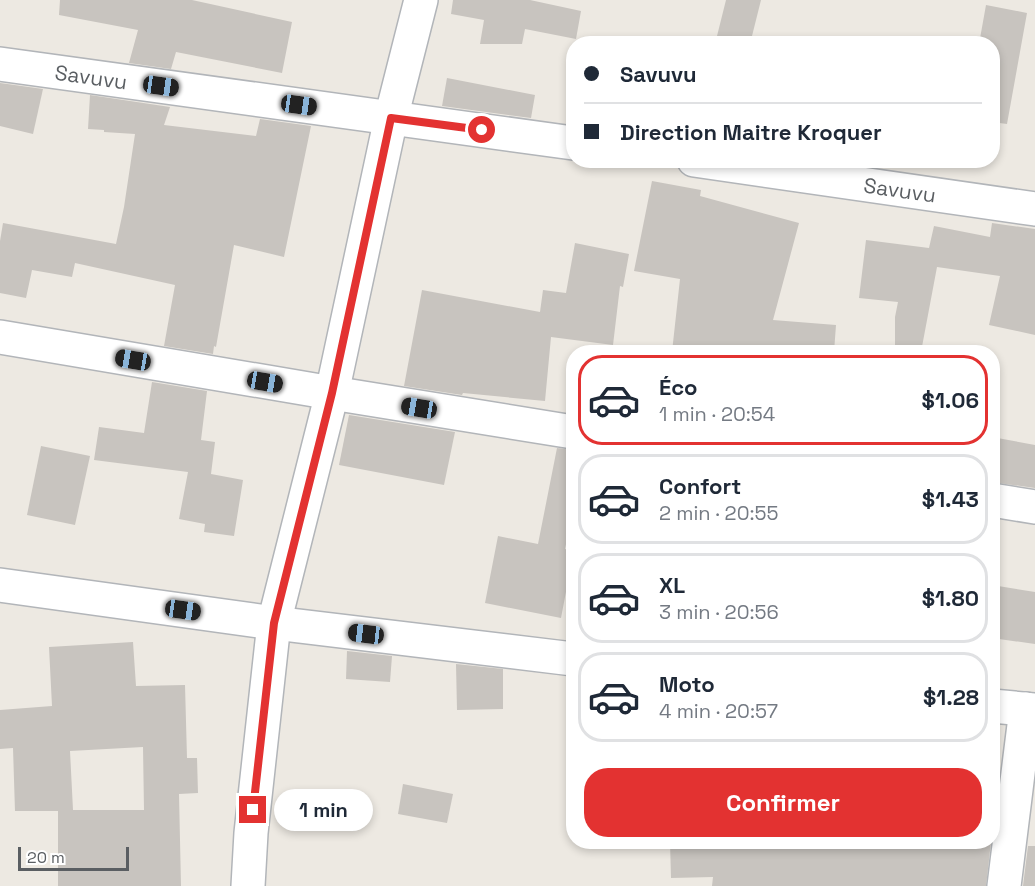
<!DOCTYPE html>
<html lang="fr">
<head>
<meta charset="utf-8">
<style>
	:root { --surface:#fff; --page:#f6f6f7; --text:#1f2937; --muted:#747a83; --line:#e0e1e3; --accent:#e33231 }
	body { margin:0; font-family:"Space Grotesk",sans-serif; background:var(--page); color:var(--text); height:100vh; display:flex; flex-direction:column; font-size:22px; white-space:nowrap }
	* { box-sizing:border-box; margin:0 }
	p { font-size:20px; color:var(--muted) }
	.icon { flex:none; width:33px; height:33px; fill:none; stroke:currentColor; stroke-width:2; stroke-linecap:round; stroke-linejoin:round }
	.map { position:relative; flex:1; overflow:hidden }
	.panel { position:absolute; left:566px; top:345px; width:434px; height:504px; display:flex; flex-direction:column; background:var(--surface); border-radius:24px; box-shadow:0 3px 9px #0003 }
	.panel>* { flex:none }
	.guide { position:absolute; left:566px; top:36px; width:434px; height:132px; border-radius:24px; box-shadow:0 3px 9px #0003; display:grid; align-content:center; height:132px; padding:0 18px; background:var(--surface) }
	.scale { position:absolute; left:18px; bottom:15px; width:111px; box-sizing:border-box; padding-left:6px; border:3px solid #5a5e62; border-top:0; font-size:16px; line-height:21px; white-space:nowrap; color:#5a5e62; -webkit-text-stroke:4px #fff; paint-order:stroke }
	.end { position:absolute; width:27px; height:27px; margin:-14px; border:8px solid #e33231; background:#fff; box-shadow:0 0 0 3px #fff }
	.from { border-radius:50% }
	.bubble { position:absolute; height:42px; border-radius:21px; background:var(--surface); box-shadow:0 3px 9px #0003; font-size:20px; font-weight:800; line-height:42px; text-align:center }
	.car { position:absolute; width:18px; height:36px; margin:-18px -9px; border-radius:8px; box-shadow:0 0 4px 2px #0007; background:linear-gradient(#222 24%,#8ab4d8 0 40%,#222 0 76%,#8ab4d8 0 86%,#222 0) }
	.guide b { display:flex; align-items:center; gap:21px; height:57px; font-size:22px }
	.guide b+b { border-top:2px solid var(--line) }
	.guide i { width:15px; height:15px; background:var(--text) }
	ul { padding:10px 0 0; list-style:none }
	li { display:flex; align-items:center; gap:18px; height:90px; margin:0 12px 9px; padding:0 6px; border:3px solid var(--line); border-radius:24px }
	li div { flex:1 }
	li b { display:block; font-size:22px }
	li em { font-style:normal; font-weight:800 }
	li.active { border-color:var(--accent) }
	li>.icon { width:54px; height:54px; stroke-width:1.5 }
	.cta { display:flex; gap:12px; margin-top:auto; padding:12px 18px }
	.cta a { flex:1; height:69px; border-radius:24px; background:var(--accent); color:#fff; font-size:24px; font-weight:800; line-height:69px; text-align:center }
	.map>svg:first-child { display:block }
	.building { fill:#c8c4bf; fill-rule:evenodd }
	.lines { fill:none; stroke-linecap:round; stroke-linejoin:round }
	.minor-casing { stroke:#b2b5b9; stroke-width:36 }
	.minor { stroke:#fff; stroke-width:33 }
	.route { stroke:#e33231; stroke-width:8 }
	.labels { text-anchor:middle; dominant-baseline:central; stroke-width:5; stroke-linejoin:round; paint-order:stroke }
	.street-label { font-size:21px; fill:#5a5e62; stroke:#fff }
</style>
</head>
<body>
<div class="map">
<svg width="1035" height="886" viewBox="0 0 1035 886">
	<rect width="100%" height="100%" fill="#ede9e2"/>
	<!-- building -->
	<g class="building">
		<polygon points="60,0 192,0 292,22 282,73 176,52 171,69 129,63 138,30 59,15"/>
		<polygon points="453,0 530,0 581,11 576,39 525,29 522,44 480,44 484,20 451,14"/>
		<polygon points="726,0 761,0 750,44 715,44"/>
		<polygon points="986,5 1027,13 1007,124 992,122 992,44 979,44"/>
		<polygon points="447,78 535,95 531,118 442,106"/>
		<polygon points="0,83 43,89 33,134 0,126"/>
		<polygon points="90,95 170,107 164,125 256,136 260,119 311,126 284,257 234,245 216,347 214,346 213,354 164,346 175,285 75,263 72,277 32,270 26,298 0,293 0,241 3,223 116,244 124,207 135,134 104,132 104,130 88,129"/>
		<polygon points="652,181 701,190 700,196 799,223 773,320 836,325 834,352 672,352 680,279 634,271"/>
		<polygon points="992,223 1035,229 1035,335 989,325 1000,276 937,267 921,352 895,352 895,317 898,302 859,298 866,240 929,248 934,226 990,237"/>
		<polygon points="575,243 629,254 623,287 620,286 613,345 551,337 545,401 463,393 462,395 404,386 422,290 540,312 543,290 566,293"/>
		<polygon points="152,382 207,391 201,440 215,442 211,474 243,480 234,536 204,532 205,524 179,519 188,472 94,460 99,427 144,433"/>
		<polygon points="349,415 455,432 444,485 339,465"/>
		<polygon points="992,437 1035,445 1035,488 992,482"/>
		<polygon points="41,446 90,456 75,525 27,515"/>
		<polygon points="557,448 573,450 573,511 565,549 573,551 573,555 561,618 485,603 498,536 538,544"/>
		<polygon points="992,585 1035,592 1035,644 992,638"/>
		<path d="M 133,642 L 136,686 L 185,685 L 187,758 L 197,758 L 198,793 L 179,794 L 181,886 L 58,886 L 58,811 L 15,811 L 13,748 L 0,749 L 0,710 L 52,706 L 49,647 ZM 143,747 L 144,810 L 73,810 L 70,751 Z"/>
		<polygon points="347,651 392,656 390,682 346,679"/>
		<polygon points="456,664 503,669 503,709 457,710"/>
		<polygon points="403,784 453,794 447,823 398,814"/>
		<polygon points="670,842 991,842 986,886 712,886 713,877 671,878"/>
		<polygon points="1028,846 1035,846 1035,886 1023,886"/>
	</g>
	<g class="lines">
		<!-- minor casing -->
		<g class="minor-casing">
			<g id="minor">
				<path id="s1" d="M 0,64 L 573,143"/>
				<path id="s2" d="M 694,160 L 1035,209"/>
				<polyline points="0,337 332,393 573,432"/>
				<polyline points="992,500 1035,507"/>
				<polyline points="0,585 274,623 573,659"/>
				<polyline points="992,706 1035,710"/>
				<polyline points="248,886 251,833 274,623 332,393 391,118 421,0"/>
				<polyline points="1004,886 1026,709"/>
			</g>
		</g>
		<!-- minor -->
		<use href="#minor" class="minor"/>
	</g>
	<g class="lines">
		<!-- route -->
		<polyline class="route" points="253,810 274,623 332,393 391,118 482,130"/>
	</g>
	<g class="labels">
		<!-- street labels -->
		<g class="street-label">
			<text stroke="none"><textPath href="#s1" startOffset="92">Savuvu</textPath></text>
			<text stroke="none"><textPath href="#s2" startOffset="208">Savuvu</textPath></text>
		</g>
	</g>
</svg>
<div class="scale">20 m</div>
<i class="end from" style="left:482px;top:130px"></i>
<i class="end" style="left:253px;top:810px"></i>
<div class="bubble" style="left:274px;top:789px;width:99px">1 min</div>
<i class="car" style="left:161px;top:86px;rotate:98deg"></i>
<i class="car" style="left:299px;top:105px;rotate:98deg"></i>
<i class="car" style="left:133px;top:360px;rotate:280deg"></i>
<i class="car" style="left:265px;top:382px;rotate:100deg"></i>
<i class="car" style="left:419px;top:408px;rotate:279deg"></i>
<i class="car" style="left:183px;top:610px;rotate:98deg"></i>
<i class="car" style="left:366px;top:634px;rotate:277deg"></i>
<div class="guide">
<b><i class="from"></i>Savuvu</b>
<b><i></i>Direction Maitre Kroquer</b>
</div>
<section class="panel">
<ul>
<li class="active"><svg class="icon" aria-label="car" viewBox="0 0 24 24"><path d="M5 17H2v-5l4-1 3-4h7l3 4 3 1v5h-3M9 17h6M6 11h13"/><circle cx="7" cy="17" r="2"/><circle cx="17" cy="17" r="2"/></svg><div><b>Éco</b><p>1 min · 20:54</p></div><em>$1.06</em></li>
<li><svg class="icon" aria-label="car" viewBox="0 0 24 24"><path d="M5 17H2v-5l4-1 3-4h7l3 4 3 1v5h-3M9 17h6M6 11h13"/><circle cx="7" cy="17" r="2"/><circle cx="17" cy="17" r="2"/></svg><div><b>Confort</b><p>2 min · 20:55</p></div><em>$1.43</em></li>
<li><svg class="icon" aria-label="car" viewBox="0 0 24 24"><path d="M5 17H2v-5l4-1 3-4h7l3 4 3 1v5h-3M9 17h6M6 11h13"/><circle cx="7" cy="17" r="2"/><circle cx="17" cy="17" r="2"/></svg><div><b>XL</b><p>3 min · 20:56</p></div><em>$1.80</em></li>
<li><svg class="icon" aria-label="car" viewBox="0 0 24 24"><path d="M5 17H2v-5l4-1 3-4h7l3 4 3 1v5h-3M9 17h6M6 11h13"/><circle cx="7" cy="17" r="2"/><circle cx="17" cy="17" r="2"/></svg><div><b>Moto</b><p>4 min · 20:57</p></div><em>$1.28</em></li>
</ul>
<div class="cta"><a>Confirmer</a></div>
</section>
</div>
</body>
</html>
